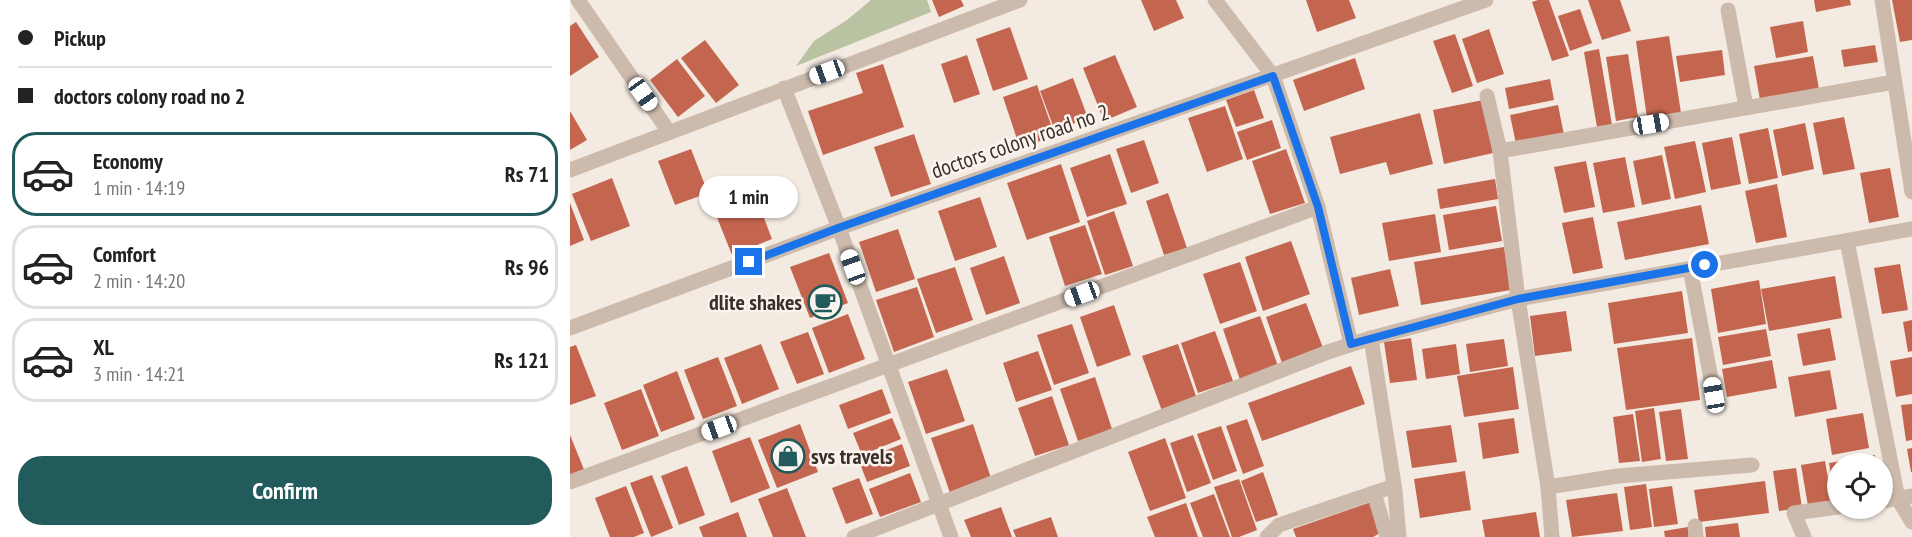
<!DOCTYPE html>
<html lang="en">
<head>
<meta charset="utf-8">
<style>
	:root { --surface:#fff; --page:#f2f2f2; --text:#222; --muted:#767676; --line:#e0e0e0; --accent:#215b5c }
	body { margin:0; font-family:"PT Sans Narrow",sans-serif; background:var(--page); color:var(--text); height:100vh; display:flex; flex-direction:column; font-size:22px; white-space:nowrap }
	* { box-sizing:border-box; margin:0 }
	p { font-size:20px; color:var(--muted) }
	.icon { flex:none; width:33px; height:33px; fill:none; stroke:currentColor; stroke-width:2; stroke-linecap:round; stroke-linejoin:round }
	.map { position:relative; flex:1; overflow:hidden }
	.drawer { display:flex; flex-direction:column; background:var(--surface); width:570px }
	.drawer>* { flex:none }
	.banner { display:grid; align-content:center; height:132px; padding:0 18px; background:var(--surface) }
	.fabs { position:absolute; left:1257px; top:453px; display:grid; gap:12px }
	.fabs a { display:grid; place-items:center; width:66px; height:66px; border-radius:50%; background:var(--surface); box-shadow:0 2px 4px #0004; font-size:30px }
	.end { position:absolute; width:27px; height:27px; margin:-14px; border:8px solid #1a73e8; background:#fff; box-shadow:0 0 0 3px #fff }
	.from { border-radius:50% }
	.bubble { position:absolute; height:42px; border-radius:21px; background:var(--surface); box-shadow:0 2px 4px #0004; font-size:20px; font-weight:800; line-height:42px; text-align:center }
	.car { position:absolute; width:18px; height:36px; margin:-18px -9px; border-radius:8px; box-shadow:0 0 4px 2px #0007; background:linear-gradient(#fff 24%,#345 0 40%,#fff 0 76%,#345 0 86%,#fff 0) }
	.banner b { display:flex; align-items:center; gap:21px; height:57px; font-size:22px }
	.banner b+b { border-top:2px solid var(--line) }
	.banner i { width:15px; height:15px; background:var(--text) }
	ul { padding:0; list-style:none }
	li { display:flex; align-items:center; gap:18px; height:84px; margin:0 12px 9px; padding:0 6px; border:3px solid var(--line); border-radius:24px }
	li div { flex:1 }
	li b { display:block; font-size:22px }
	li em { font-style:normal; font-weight:800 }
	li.on { border-color:var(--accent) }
	li>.icon { width:54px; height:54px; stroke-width:1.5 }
	.button { display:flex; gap:12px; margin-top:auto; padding:12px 18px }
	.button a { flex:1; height:69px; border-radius:24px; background:var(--accent); color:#fff; font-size:24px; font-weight:800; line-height:69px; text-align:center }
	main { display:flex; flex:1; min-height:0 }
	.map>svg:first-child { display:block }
	.green { fill:#b9c3a1 }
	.building { fill:#c4664f }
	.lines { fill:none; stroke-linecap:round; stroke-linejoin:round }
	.minor { stroke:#ccbaad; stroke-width:15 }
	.route { stroke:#1a73e8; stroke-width:8 }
	.labels { text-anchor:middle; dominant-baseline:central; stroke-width:5; stroke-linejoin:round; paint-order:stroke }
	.street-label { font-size:22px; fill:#3a2f2b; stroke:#fbf4ee }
	.poi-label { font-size:22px; font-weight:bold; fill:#3a2f2b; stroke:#fbf4ee; text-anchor:end }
</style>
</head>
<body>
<main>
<section class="drawer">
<div class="banner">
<b><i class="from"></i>Pickup</b>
<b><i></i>doctors colony road no 2</b>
</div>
<ul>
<li class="on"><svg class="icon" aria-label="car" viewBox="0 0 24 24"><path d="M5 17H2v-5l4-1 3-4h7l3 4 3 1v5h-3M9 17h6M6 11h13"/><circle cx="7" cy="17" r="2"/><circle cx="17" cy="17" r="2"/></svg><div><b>Economy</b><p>1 min · 14:19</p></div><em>Rs 71</em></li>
<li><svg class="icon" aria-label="car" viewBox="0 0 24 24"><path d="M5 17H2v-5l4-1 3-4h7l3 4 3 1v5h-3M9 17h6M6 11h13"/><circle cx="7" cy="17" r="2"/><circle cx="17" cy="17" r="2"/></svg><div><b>Comfort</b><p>2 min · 14:20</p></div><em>Rs 96</em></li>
<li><svg class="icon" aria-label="car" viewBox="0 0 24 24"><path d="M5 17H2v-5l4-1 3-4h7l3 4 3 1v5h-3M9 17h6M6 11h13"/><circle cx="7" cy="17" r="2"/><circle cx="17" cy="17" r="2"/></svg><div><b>XL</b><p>3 min · 14:21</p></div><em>Rs 121</em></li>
</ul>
<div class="button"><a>Confirm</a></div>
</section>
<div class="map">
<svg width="1342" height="537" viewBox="0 0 1342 537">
	<rect width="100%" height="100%" fill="#f3eae1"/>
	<!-- green -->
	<polygon class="green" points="301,0 357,0 361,12 226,66 244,41 277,20"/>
	<!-- building -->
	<g class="building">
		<polygon points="362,0 391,0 394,6 369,17"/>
		<polygon points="571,0 606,0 614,18 584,31"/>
		<polygon points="736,0 779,0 786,18 747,32"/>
		<polygon points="968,0 979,0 999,56 982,61 962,2"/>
		<polygon points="1018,0 1050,0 1061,31 1032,40"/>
		<polygon points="1244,0 1280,0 1281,5 1246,12"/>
		<polygon points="1322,0 1342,0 1342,40 1330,42"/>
		<polygon points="1010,9 1022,43 1000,51 988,16"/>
		<polygon points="1233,21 1238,52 1206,58 1200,27"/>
		<polygon points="6,22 29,57 0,76 0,26"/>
		<polygon points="440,27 458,79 423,91 406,39"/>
		<polygon points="919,29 934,74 907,83 892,39"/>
		<polygon points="885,34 903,86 882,93 863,41"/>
		<polygon points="1099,36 1111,113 1077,118 1066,41"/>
		<polygon points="135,40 169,85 146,103 111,58"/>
		<polygon points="1305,45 1308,62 1274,67 1271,50"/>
		<polygon points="1029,49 1042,125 1027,127 1014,52"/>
		<polygon points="1152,50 1155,75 1110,82 1106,56"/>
		<polygon points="1058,54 1068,117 1046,121 1036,57"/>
		<polygon points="397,55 410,94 384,103 371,64"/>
		<polygon points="545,55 567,107 534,121 513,68"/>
		<polygon points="1243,56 1249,89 1190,100 1184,66"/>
		<polygon points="785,58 795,89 734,111 723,80"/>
		<polygon points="107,59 135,96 108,117 80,80"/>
		<polygon points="313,64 334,127 253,155 238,111 293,93 286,73"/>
		<polygon points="503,78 518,118 485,131 470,91"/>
		<polygon points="980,79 984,100 939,109 935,88"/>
		<polygon points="467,85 485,136 450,148 433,97"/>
		<polygon points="684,90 694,118 666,127 656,100"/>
		<polygon points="913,100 923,153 874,164 863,110"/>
		<polygon points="988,105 994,135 946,144 940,115"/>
		<polygon points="655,106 673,159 637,172 618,118"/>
		<polygon points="0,111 17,140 0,150"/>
		<polygon points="850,113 863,164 820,175 816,162 770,174 760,137"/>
		<polygon points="1274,117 1285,169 1253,175 1243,123"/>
		<polygon points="702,120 711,148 677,160 667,132"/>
		<polygon points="1235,123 1244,169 1212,176 1203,130"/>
		<polygon points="1198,128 1208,178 1179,184 1169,134"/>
		<polygon points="344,134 361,184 321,197 304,147"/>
		<polygon points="1162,137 1171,184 1141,190 1132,143"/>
		<polygon points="574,140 589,183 561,193 546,149"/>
		<polygon points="1125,141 1136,192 1105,199 1094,147"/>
		<polygon points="121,149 138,193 105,205 88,161"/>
		<polygon points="716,149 735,203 700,214 682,161"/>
		<polygon points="540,154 557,204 517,217 500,168"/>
		<polygon points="1092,155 1101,199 1072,205 1063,161"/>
		<polygon points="1055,157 1065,207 1033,213 1023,163"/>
		<polygon points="1016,161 1025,207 994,213 984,167"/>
		<polygon points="491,164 510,222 457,240 437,183"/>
		<polygon points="1320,168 1329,217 1299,223 1290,173"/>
		<polygon points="42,178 60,226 21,241 2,194"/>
		<polygon points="925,179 928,199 870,209 867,189"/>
		<polygon points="181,184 202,239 162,255 140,200"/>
		<polygon points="1207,184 1217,237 1186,243 1175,191"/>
		<polygon points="598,193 617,248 594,255 576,201"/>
		<polygon points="410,197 427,247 385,261 368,211"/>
		<polygon points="0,203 14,240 0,246"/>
		<polygon points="1131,205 1139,244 1055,260 1047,222"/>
		<polygon points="926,206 932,241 879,250 873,215"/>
		<polygon points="544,211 563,266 535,275 517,221"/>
		<polygon points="865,214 871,252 819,261 812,223"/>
		<polygon points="1023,217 1033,268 1003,274 992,223"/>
		<polygon points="515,225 532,274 495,286 479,237"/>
		<polygon points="328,229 345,279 306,292 289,242"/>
		<polygon points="721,241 740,294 693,311 675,257"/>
		<polygon points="934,247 941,290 851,305 844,262"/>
		<polygon points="259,253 278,303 240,318 220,267"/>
		<polygon points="434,256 450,303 416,315 400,268"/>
		<polygon points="670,262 687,311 650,324 633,274"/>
		<polygon points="1330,264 1338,310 1312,314 1304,268"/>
		<polygon points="385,267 403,320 366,333 347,279"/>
		<polygon points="820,269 829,306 789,315 781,278"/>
		<polygon points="1265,276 1272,318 1199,331 1191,289"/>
		<polygon points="1189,280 1196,324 1148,333 1141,289"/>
		<polygon points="347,287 364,337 324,352 306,300"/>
		<polygon points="1112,291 1118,333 1044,344 1038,303"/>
		<polygon points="736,303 753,348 712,363 696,317"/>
		<polygon points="544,305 561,355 527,367 510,317"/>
		<polygon points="996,311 1002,351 965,356 960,316"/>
		<polygon points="278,314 295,359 259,373 242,328"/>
		<polygon points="690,316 708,366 670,380 653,329"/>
		<polygon points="1342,320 1342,351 1338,352 1333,322"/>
		<polygon points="502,324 519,373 484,385 467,335"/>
		<polygon points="1260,328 1266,360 1233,366 1227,334"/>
		<polygon points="1196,329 1201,356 1153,365 1148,337"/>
		<polygon points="645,331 663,381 628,393 611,343"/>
		<polygon points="238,332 254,374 227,384 210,342"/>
		<polygon points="841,338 847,380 820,383 814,342"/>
		<polygon points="1122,338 1130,400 1056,410 1047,348"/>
		<polygon points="934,339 938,366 900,372 896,344"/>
		<polygon points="191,344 209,389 172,404 154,358"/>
		<polygon points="608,344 627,399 592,411 572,356"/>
		<polygon points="886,344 890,374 856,379 852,349"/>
		<polygon points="6,345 26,396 0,405 0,347"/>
		<polygon points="468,351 482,390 446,402 433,363"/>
		<polygon points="148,357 167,406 133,419 114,370"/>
		<polygon points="1342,357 1342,394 1326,397 1320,361"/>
		<polygon points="1202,360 1207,388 1157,397 1152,369"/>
		<polygon points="781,366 795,404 692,441 678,403"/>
		<polygon points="943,367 949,409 894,417 887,376"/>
		<polygon points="377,369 395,421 356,434 338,382"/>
		<polygon points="1260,370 1267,409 1225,417 1218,377"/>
		<polygon points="107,371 125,419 91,432 73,385"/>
		<polygon points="525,377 542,429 508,441 490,389"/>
		<polygon points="71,389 89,436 52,450 34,403"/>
		<polygon points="312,389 321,413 278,429 269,405"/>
		<polygon points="482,396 499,445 465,456 448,408"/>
		<polygon points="1342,404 1342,440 1336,441 1331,405"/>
		<polygon points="1084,408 1091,459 1072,462 1065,411"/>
		<polygon points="1111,409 1118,459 1096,461 1089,412"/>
		<polygon points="1293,413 1299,448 1262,455 1256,419"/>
		<polygon points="1063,414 1070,461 1049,463 1043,417"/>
		<polygon points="322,418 331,439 292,455 283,433"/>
		<polygon points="944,418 949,453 913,459 908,423"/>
		<polygon points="677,419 694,466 673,474 656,426"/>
		<polygon points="230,424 248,472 207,488 188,440"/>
		<polygon points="403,424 421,478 380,493 361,438"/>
		<polygon points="881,425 887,462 842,468 836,431"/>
		<polygon points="651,426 667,471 643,480 627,434"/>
		<polygon points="0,435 15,472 0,478"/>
		<polygon points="623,435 641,483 617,492 600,443"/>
		<polygon points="180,437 200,488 161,503 142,451"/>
		<polygon points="595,438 616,498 580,511 558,452"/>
		<polygon points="332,444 340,466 297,482 289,461"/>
		<polygon points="1342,448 1342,472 1341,472 1337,449"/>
		<polygon points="1305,455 1306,464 1268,464 1266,503 1259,463"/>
		<polygon points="1255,461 1262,502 1238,506 1231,465"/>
		<polygon points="117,466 135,515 109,525 91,476"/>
		<polygon points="1226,468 1232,508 1209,511 1203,471"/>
		<polygon points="895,471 901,510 850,518 844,479"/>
		<polygon points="693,472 708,515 686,522 671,481"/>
		<polygon points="340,473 351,502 310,517 299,489"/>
		<polygon points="82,475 103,528 81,537 60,483"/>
		<polygon points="289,478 303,514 276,524 262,488"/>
		<polygon points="669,479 687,530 669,537 662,537 644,487"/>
		<polygon points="1195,481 1199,513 1129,522 1124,490"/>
		<polygon points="1076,484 1082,527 1060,530 1054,487"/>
		<polygon points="56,486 74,533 64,537 40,537 25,498"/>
		<polygon points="1102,486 1108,524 1084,527 1079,489"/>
		<polygon points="217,488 236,537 203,537 188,499"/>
		<polygon points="1047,493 1053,531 1002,537 996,500"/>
		<polygon points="644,494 660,537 633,537 620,503"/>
		<polygon points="801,502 812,532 803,537 726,537 723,529"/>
		<polygon points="616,503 628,537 585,537 577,517"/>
		<polygon points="431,507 442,537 401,537 394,520"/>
		<polygon points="168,512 177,537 133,537 129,527"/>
		<polygon points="966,512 970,537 915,537 912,520"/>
		<polygon points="481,517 488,537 446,537 443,530"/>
		<polygon points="1168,523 1170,537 1136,537 1135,527"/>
		<polygon points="1118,527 1119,537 1095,537 1094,531"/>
	</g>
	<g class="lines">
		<!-- minor -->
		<g class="minor">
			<polyline points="8,0 99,132"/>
			<polyline points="645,0 703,76 748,207 781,344"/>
			<polyline points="1312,0 1342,192"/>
			<polyline points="1158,10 1176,107"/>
			<polyline points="214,88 269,228 381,537"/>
			<polyline points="917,96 930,151"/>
			<polyline points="0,170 450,0"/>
			<polyline points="1277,241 1328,499 1342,522"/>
			<polyline points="1120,268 1144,395"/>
			<polyline points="0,328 269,228 916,0"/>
			<polyline points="801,338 825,491 829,537"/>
			<polyline points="0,482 748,207"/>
			<polyline points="978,487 1048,476 1182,465"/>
			<polyline points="804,493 817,537"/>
			<polyline points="1312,501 1342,496"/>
			<polyline points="1125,526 1126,537"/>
			<polyline points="284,537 758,352 801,338 948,299 1342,229"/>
			<polyline points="697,537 709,525 824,486"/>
			<polyline points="982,537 978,487 948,299 930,151 1324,82"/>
			<polyline points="1234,537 1224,513 1268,507"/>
		</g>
	</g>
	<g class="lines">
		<!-- route -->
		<polyline class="route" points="179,262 268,228 703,76 748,207 781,344 948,299 1135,265"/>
	</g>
	<!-- icons -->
	<defs>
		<g id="cafe-ring" transform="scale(1.725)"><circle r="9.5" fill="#fbf4ee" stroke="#215b5c" stroke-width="1.5"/><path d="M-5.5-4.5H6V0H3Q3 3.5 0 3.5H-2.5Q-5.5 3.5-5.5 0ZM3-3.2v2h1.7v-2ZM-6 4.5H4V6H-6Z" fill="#215b5c"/></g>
		<g id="shop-ring" transform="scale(1.725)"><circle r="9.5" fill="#fbf4ee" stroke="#215b5c" stroke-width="1.5"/><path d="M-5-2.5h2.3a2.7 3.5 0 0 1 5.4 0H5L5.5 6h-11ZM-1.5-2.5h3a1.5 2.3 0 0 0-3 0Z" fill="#215b5c"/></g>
	</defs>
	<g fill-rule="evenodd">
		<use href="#cafe-ring" x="255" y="302"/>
		<use href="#shop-ring" x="218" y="456"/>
	</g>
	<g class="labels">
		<!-- street labels -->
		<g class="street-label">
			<text transform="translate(450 141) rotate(-19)">doctors colony road no 2</text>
		</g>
		<!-- poi labels -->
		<g class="poi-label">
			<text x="232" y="302">dlite shakes</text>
			<text x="241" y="456" text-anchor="start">svs travels</text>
		</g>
	</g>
</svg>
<div class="fabs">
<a><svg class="icon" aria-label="locate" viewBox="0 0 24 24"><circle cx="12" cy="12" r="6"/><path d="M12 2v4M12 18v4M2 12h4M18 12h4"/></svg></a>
</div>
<i class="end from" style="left:1135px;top:265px"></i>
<i class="end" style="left:179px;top:262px"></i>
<div class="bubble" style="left:129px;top:176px;width:99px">1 min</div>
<i class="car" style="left:257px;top:72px;rotate:250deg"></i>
<i class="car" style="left:73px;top:94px;rotate:145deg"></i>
<i class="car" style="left:1081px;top:124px;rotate:80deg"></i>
<i class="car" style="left:283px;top:267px;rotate:340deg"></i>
<i class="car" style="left:512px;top:294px;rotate:250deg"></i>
<i class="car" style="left:1144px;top:395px;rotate:350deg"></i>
<i class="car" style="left:149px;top:428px;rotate:250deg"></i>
</div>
</main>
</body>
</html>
